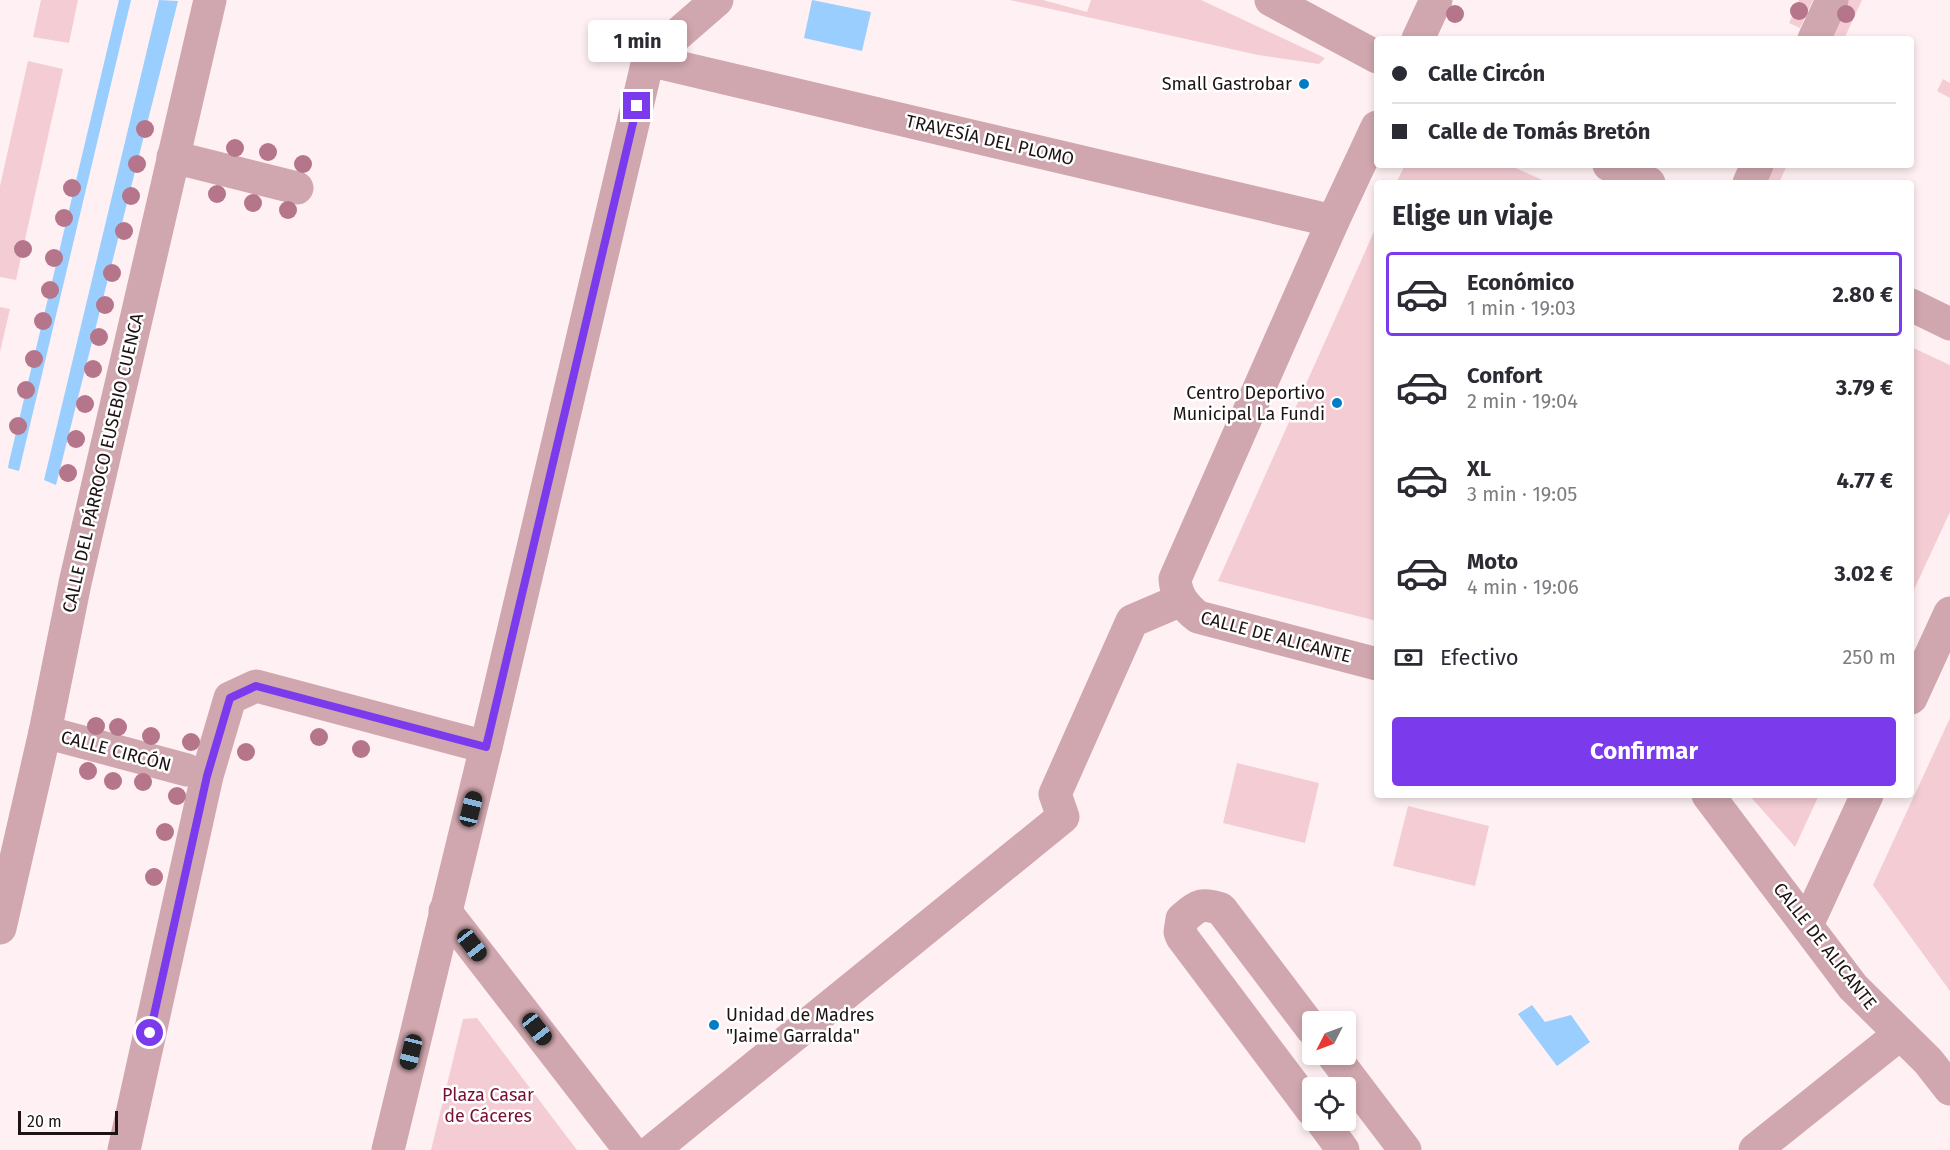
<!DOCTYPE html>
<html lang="es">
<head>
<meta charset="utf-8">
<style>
	:root { --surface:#fff; --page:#f2f2f3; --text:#2b2b33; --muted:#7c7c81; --line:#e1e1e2; --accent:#7c3aed }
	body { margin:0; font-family:"Fira Sans",sans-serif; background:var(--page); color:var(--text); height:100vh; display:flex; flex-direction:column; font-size:22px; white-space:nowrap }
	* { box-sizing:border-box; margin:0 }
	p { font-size:20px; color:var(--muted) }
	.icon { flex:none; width:33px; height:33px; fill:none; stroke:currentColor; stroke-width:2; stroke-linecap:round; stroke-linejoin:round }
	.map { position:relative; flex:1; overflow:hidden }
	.sheet { position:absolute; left:1374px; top:180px; width:540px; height:618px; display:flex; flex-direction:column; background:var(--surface); border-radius:6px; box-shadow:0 3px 9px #0003 }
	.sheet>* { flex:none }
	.guide { position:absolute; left:1374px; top:36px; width:540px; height:132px; border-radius:6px; box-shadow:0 3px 9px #0003; display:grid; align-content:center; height:132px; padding:0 18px; background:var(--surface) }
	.needle { width:39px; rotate:228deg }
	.controls { position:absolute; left:1302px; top:1011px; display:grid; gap:12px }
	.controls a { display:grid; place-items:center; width:54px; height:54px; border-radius:6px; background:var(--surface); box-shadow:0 3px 9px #0003; font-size:30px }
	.scale { position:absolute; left:18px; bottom:15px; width:100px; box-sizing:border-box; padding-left:6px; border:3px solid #1d1214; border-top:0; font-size:16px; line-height:21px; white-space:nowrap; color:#1d1214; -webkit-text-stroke:4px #fff; paint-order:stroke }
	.end { position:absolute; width:27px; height:27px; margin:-14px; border:8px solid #7c3aed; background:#fff; box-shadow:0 0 0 3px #fff }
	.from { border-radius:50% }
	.bubble { position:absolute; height:42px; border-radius:6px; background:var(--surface); box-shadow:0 3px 9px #0003; font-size:20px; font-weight:700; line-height:42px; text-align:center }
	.car { position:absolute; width:18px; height:36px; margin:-18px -9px; border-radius:8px; box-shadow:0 0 4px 2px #0007; background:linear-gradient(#222 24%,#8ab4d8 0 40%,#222 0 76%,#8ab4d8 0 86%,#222 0) }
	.guide b { display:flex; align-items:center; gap:21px; height:57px; font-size:22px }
	.guide b+b { border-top:2px solid var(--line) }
	.guide i { width:15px; height:15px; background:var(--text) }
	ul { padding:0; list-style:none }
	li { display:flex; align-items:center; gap:18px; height:84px; margin:0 12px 9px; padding:0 6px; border:3px solid transparent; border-radius:6px }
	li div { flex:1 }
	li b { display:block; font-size:22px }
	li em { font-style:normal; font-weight:700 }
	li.on { border-color:var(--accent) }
	li>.icon { width:54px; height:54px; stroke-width:1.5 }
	h2 { padding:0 18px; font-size:27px; line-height:72px }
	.pay { display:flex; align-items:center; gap:15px; height:66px; padding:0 18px; font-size:22px }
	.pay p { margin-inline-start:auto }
	.button { display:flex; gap:12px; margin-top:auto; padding:12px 18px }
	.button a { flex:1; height:69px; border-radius:6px; background:var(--accent); color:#fff; font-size:24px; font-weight:700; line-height:69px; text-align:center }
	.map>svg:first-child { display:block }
	.green { fill:#f3cdd3 }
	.water { fill:#99cefe }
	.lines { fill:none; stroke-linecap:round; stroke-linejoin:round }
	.minor { stroke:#d0a7ae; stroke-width:33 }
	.tree { fill:#b5758a }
	.route { stroke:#7c3aed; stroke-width:8 }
	.poi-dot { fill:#047cc5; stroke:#fff; stroke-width:2 }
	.labels { text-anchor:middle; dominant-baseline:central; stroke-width:5; stroke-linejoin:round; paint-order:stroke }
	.poi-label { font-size:18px; fill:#1d1214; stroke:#fff; text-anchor:end }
	.street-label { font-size:18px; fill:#1d1214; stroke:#fff }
	.park-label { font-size:18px; fill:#780f34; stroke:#fff }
</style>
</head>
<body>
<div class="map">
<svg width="1950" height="1150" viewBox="0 0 1950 1150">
	<rect width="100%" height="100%" fill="#fff1f3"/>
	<!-- green -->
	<g class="green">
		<polygon points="41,0 78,0 69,43 33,37"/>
		<polygon points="1010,0 1043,0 1087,12 1091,0 1201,0 1325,58 1319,64 1258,55"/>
		<polygon points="1799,0 1813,0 1800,28 1789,23"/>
		<polygon points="1841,0 1862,0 1844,39 1823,39"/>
		<polygon points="28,61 63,69 16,280 0,277 0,186"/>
		<polygon points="1943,79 1950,83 1950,98 1937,91"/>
		<polygon points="1405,165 1509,165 1549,183 1396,183"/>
		<polygon points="1765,165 1787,165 1779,183 1757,183"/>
		<polygon points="1377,225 1377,621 1218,581"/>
		<polygon points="0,307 10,309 0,352"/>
		<polygon points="1911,347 1950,365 1950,512 1911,596"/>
		<polygon points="1950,718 1950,991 1873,885"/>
		<polygon points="1237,763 1319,783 1305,843 1223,823"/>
		<polygon points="1749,795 1819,795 1795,847"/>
		<polygon points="1408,806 1489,826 1475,886 1393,866"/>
		<polygon points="477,1018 577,1150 431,1150 463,1019"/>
	</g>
	<!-- water -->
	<g class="water">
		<polygon points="119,0 131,0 19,471 8,468 9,462"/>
		<polygon points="159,0 178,1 56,485 44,480"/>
		<polygon points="812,0 871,12 862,51 804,38"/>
		<polygon points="1532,1005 1545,1022 1571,1015 1590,1042 1557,1066 1518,1014"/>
	</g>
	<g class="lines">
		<!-- minor -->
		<g class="minor">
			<polyline points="1271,0 1377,57"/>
			<polyline points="1418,39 1436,0"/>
			<polyline points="1814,39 1832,0"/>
			<polyline points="648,60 1333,221"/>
			<polyline points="648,60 717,0"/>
			<path d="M 1377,127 L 1333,221 L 1175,579 C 1176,596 1185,607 1198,617 L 1377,664"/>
			<polyline points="173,157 297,188"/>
			<polyline points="1609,165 1649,183"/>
			<polyline points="1749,183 1757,165"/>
			<polyline points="1911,305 1950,324"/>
			<polyline points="1911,698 1950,613"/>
			<polyline points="45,732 187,770"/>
			<polyline points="1708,795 1853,987 1928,1061 1950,1089"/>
			<polyline points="445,911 630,1150"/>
			<polyline points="1807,925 1867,795"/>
			<polyline points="0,928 45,732 75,583 210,0"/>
			<path d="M 1312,1029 L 1221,909 C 1200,902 1198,906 1182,919 L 1180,932 L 1182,937 L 1312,1110"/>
			<polyline points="1332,1054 1405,1150"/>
			<polyline points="1321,1120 1343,1150"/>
			<polyline points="124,1150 207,776 230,698 256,686 486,747"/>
			<polyline points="388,1150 486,747 648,60"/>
			<polyline points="653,1150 1063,817 1055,794 1132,621 1181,600"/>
			<polyline points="1755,1150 1900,1034"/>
		</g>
	</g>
	<!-- trees -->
	<g class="tree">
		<circle cx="1799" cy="11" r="9"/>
		<circle cx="1455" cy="14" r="9"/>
		<circle cx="1846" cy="14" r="9"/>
		<circle cx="145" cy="129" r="9"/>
		<circle cx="235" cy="148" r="9"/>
		<circle cx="268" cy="152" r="9"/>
		<circle cx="137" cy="164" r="9"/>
		<circle cx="303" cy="164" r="9"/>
		<circle cx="72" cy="188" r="9"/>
		<circle cx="217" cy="194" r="9"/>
		<circle cx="131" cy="196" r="9"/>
		<circle cx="253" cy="203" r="9"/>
		<circle cx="288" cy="210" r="9"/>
		<circle cx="64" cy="218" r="9"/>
		<circle cx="124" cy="231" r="9"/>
		<circle cx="23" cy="249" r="9"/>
		<circle cx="54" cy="258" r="9"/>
		<circle cx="112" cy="273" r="9"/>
		<circle cx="50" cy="290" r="9"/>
		<circle cx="105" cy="305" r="9"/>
		<circle cx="43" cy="321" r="9"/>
		<circle cx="99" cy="337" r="9"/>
		<circle cx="34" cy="359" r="9"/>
		<circle cx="93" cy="369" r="9"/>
		<circle cx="26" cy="390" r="9"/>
		<circle cx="85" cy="404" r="9"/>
		<circle cx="18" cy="426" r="9"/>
		<circle cx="76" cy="439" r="9"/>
		<circle cx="68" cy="473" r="9"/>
		<circle cx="96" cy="726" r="9"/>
		<circle cx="118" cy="727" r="9"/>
		<circle cx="151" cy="736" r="9"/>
		<circle cx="319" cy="737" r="9"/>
		<circle cx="191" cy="742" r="9"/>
		<circle cx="361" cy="749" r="9"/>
		<circle cx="246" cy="752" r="9"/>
		<circle cx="88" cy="771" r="9"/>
		<circle cx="113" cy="781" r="9"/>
		<circle cx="143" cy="782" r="9"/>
		<circle cx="177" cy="796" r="9"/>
		<circle cx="165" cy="832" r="9"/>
		<circle cx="154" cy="877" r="9"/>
	</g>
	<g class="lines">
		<!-- route -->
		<polyline class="route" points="150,1033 207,776 230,698 256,686 486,747 637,106"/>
	</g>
	<!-- markers -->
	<g class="poi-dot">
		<circle cx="1304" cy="84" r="6"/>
		<circle cx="1337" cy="403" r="6"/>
		<circle cx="714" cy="1025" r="6"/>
	</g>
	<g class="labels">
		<!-- poi labels -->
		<g class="poi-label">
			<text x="1292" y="84">Small Gastrobar</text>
			<text x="1325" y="393">Centro Deportivo<tspan x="1325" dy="21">Municipal La Fundi</tspan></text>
			<text x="726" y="1015" text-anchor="start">Unidad de Madres<tspan x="726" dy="21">"Jaime Garralda"</tspan></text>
		</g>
		<!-- street labels -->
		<g class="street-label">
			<text transform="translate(990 140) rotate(13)">TRAVESÍA DEL PLOMO</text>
			<text transform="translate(103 463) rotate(-77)">CALLE DEL PÁRROCO EUSEBIO CUENCA</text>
			<text transform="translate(1276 637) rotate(15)">CALLE DE ALICANTE</text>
			<text transform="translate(116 751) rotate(15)">CALLE CIRCÓN</text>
			<text transform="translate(1825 946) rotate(52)">CALLE DE ALICANTE</text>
		</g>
		<!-- park labels -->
		<g class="park-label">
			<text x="488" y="1095">Plaza Casar<tspan x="488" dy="21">de Cáceres</tspan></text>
		</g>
	</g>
</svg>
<div class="controls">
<a><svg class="needle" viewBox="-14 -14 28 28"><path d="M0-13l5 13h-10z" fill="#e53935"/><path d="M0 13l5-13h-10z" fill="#7c7c81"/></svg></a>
<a><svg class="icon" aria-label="locate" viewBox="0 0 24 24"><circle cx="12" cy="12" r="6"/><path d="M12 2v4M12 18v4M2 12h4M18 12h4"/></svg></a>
</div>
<div class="scale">20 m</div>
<i class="end from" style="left:150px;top:1033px"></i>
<i class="end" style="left:637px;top:106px"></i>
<div class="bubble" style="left:588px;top:20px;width:99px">1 min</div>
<i class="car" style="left:471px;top:809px;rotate:14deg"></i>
<i class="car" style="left:472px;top:945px;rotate:142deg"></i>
<i class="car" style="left:537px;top:1029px;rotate:142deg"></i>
<i class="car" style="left:411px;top:1052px;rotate:194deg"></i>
<div class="guide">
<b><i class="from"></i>Calle Circón</b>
<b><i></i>Calle de Tomás Bretón</b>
</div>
<section class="sheet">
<h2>Elige un viaje</h2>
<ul>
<li class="on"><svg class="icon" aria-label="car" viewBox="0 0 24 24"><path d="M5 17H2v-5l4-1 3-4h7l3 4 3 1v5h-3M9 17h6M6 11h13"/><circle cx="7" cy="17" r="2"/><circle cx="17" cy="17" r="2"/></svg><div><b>Económico</b><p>1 min · 19:03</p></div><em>2.80 €</em></li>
<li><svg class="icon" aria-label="car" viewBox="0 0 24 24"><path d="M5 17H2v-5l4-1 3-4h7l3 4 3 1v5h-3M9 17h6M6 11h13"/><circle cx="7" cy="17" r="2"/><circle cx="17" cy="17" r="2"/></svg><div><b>Confort</b><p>2 min · 19:04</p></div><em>3.79 €</em></li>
<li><svg class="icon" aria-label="car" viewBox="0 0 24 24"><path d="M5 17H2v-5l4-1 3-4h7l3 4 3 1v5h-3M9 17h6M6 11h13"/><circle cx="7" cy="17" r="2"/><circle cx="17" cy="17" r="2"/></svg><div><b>XL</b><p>3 min · 19:05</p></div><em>4.77 €</em></li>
<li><svg class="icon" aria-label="car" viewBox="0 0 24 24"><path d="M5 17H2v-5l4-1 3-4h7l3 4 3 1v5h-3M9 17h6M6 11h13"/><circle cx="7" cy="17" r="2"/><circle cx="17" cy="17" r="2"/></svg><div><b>Moto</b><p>4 min · 19:06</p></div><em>3.02 €</em></li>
</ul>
<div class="pay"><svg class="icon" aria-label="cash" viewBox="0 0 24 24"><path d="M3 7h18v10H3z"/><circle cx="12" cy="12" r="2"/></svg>Efectivo<p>250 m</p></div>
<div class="button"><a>Confirmar</a></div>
</section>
</div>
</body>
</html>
